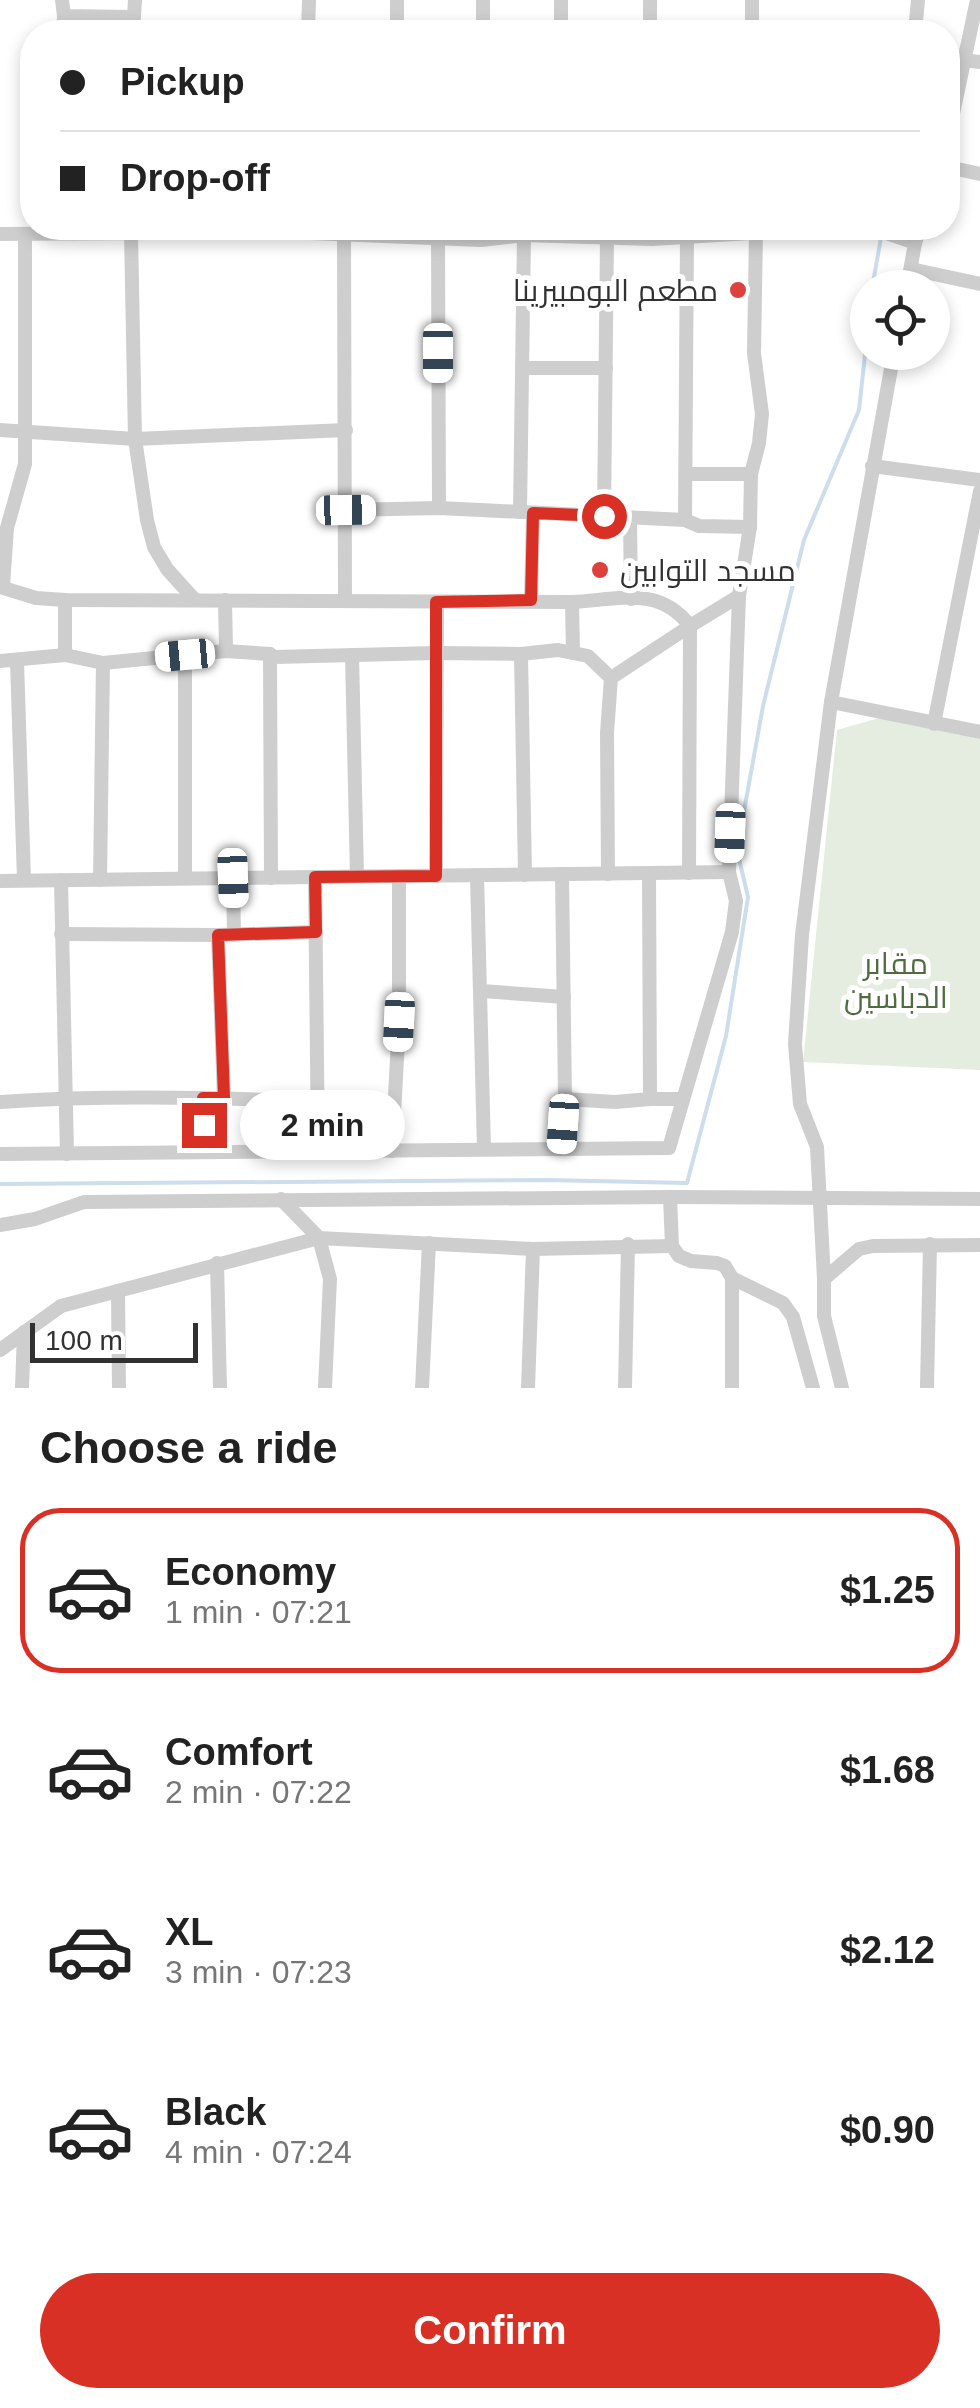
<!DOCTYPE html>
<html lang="en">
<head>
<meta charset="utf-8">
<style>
	:root { --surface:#fff; --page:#f2f2f2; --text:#222; --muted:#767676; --line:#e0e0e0; --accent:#d93025 }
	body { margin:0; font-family:Arial,Cairo,sans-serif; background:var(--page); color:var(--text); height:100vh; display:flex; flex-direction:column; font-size:38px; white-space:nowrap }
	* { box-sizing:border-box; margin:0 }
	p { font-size:32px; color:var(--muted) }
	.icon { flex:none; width:55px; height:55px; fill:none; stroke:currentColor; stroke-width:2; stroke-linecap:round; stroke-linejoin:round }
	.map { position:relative; height:1388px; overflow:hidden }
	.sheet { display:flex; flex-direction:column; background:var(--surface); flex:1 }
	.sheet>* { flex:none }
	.banner { position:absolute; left:20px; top:20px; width:940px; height:220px; border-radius:40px; box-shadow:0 5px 15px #0003; display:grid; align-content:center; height:220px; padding:0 40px; background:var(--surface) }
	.buttons { position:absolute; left:850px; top:270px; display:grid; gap:20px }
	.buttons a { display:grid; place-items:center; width:100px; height:100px; border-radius:50%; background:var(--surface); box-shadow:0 5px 15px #0003; font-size:50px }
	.scale { position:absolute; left:30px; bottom:25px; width:168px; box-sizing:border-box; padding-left:10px; border:5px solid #313131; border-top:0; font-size:28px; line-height:35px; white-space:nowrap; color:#313131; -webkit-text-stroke:8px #fff; paint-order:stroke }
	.end { position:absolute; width:45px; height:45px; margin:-22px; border:12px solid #d93025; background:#fff; box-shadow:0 0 0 5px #fff }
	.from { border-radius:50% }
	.bubble { position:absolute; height:70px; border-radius:35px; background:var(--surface); box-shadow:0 5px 15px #0003; font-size:32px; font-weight:700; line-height:70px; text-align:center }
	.car { position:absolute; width:30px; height:60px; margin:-30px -15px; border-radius:12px; box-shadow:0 0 8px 2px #0007; background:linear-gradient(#fff 24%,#345 0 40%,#fff 0 76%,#345 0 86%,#fff 0) }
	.banner b { display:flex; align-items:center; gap:35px; height:95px; font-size:38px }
	.banner b+b { border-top:2px solid var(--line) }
	.banner i { width:25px; height:25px; background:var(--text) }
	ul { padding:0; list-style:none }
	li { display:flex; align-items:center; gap:30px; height:165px; margin:0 20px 15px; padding:0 20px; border:5px solid transparent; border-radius:40px }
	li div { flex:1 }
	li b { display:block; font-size:38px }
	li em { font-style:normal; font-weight:700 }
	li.selected { border-color:var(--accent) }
	li>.icon { width:90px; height:90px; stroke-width:1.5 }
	h2 { padding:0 40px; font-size:45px; line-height:120px }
	.primary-button { display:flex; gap:20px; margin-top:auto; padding:20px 40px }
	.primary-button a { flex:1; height:115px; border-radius:60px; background:var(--accent); color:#fff; font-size:40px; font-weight:700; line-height:115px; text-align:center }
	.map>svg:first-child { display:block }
	.green { fill:#e5ede0 }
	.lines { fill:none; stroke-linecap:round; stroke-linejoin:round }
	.stream { stroke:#cdddeb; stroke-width:4 }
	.minor { stroke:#cecece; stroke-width:14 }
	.route { stroke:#d93025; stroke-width:12 }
	.poi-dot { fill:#dd403d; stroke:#fff; stroke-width:4 }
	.labels { text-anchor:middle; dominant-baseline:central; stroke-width:10; stroke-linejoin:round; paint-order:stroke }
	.poi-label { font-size:30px; fill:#313131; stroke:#fff; text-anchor:end }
	.park-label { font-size:30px; fill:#506b3f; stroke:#fff }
</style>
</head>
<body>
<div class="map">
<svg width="980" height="1388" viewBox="0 0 980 1388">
	<rect width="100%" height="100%" fill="#fff"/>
	<!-- green -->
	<polygon class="green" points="879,718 980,739 980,1070 803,1062 837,730"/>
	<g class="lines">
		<!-- stream -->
		<g class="stream">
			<polyline points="872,288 881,238"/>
			<polyline points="0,1184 546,1180 687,1183 726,1036 748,897 737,850 763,706 804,540 859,410 868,327"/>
		</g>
		<!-- minor -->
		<g class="minor">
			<polyline points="62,0 64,16 132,17"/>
			<polyline points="397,0 397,32"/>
			<polyline points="561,0 561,32"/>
			<polyline points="650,0 650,32"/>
			<polyline points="752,0 752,32"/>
			<polyline points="63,32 64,16"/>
			<polyline points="133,32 135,0"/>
			<polyline points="308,32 309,0"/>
			<polyline points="483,32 483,0"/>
			<polyline points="915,32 918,0"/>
			<polyline points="963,60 980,62"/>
			<polyline points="948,137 977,0"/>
			<polyline points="948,167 980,174"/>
			<polyline points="131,233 135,439 147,520 154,547 167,569 194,599"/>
			<polyline points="0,234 286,232 481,240 524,235 652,239 835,228 883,232 915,243 907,288"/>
			<polyline points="344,234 345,599"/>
			<polyline points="438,236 439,508"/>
			<polyline points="915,243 920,228"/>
			<polyline points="911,269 980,284"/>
			<polyline points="894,352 831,702 980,732"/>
			<polyline points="522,368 606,368"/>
			<polyline points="0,430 135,439 346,430"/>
			<polyline points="872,466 980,480"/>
			<polyline points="687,474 751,474"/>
			<polyline points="346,510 439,508 685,520 687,236"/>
			<polyline points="520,512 524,235"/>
			<polyline points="604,516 607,237"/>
			<polyline points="630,518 631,599"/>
			<polyline points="685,520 699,526 750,527"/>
			<polyline points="3,586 7,528 25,464 25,234"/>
			<path d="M 0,587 L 36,598 L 65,600 L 572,602 C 617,600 659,585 690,626 L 739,596"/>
			<polyline points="225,600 226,651"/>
			<polyline points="531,600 533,513"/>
			<polyline points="572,602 573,653"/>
			<polyline points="521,654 525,875"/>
			<polyline points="65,655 65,600"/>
			<polyline points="185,655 185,878"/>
			<polyline points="352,655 357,876"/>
			<polyline points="0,661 65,655 103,663 226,651 270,654"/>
			<polyline points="17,661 24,880"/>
			<polyline points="831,702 802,935 795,1044 800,1104 817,1147 824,1279 824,1316 842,1388"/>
			<polyline points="934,724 980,491"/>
			<polyline points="689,873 690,626"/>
			<polyline points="608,874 607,733 611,678 690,626"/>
			<polyline points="477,875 484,1149"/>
			<polyline points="436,876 437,602"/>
			<polyline points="315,877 318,1152"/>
			<polyline points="233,878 234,935"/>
			<polyline points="271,878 270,654 274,657 435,653 521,654 558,650 588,656 611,678"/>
			<polyline points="61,880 67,1154"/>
			<polyline points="100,880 103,663"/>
			<polyline points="0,881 729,872"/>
			<polyline points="61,934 218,935 316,932"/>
			<polyline points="218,935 224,1098"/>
			<polyline points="482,991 564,997"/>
			<polyline points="203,1098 206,1152"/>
			<polyline points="565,1099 615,1102 650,1099 649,873"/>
			<polyline points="650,1099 682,1099"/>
			<path d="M 0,1102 C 106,1095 213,1097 319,1102"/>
			<polyline points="561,1149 565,1099 562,874"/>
			<polyline points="392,1151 399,1022 399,876"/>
			<polyline points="0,1154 669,1148 732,932 736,901 729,872 739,596 750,527 751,474 759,443 762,414 754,353 756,232"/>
			<polyline points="670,1197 672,1246 679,1256 691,1261 717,1263 725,1266 732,1278 783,1303 793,1317 813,1388"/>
			<polyline points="281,1199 319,1238 330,1279 325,1388"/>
			<polyline points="0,1225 35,1219 84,1202 670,1197 980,1199"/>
			<polyline points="217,1263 220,1388"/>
			<polyline points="732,1278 732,1388"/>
			<polyline points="824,1279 859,1249 873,1246 980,1245"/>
			<polyline points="118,1291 119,1388"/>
			<polyline points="0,1350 61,1306 319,1238 533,1249 672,1246"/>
			<polyline points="22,1388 24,1332"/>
			<polyline points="422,1388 429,1243"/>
			<polyline points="528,1388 533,1249"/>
			<polyline points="625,1388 628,1244"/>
			<polyline points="927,1388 930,1244"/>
		</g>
	</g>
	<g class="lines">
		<!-- route -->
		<polyline class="route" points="204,1125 203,1098 224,1098 218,935 316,932 315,877 436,876 436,602 531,600 533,513 604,516"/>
	</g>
	<!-- markers -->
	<g class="poi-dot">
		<circle cx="738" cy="290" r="10"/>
		<circle cx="600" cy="570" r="10"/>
	</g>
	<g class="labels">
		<!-- poi labels -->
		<g class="poi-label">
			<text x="718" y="290">مطعم البومبيرينا</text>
			<text x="620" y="570" text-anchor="start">مسجد التوابين</text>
		</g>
		<!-- park labels -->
		<g class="park-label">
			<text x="896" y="963">مقابر<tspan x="896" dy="34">الدباسين</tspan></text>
		</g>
	</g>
</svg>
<div class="buttons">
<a><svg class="icon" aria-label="locate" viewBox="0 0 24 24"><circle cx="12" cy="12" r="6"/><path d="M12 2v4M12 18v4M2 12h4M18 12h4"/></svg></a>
</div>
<div class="scale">100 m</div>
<i class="end from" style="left:604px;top:516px"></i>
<i class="end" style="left:204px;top:1125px"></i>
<div class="bubble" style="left:240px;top:1090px;width:165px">2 min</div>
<i class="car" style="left:438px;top:353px;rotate:180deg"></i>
<i class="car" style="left:346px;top:510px;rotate:89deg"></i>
<i class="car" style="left:185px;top:655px;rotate:265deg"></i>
<i class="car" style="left:730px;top:833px;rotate:182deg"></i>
<i class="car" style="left:233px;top:878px;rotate:178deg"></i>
<i class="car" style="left:399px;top:1022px;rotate:183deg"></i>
<i class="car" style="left:563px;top:1124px;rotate:184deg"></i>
<div class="banner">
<b><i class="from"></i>Pickup</b>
<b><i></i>Drop-off</b>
</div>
</div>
<section class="sheet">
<h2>Choose a ride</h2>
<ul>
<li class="selected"><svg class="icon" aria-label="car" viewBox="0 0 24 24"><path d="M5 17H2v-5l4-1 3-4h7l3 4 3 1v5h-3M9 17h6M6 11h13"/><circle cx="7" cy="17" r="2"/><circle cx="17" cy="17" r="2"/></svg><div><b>Economy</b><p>1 min · 07:21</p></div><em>$1.25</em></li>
<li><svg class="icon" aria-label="car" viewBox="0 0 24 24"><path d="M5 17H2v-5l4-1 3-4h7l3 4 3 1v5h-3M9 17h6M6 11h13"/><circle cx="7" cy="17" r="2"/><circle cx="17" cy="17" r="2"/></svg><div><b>Comfort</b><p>2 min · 07:22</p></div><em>$1.68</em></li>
<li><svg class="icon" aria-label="car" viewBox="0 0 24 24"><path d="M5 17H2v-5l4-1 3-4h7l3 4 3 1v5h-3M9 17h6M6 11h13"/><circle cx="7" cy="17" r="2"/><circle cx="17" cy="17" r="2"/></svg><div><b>XL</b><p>3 min · 07:23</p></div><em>$2.12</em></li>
<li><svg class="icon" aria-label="car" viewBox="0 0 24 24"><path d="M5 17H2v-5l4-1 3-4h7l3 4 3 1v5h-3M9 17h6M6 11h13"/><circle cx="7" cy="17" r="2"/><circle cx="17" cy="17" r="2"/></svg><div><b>Black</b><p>4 min · 07:24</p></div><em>$0.90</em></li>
</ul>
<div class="primary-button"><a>Confirm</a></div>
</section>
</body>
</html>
